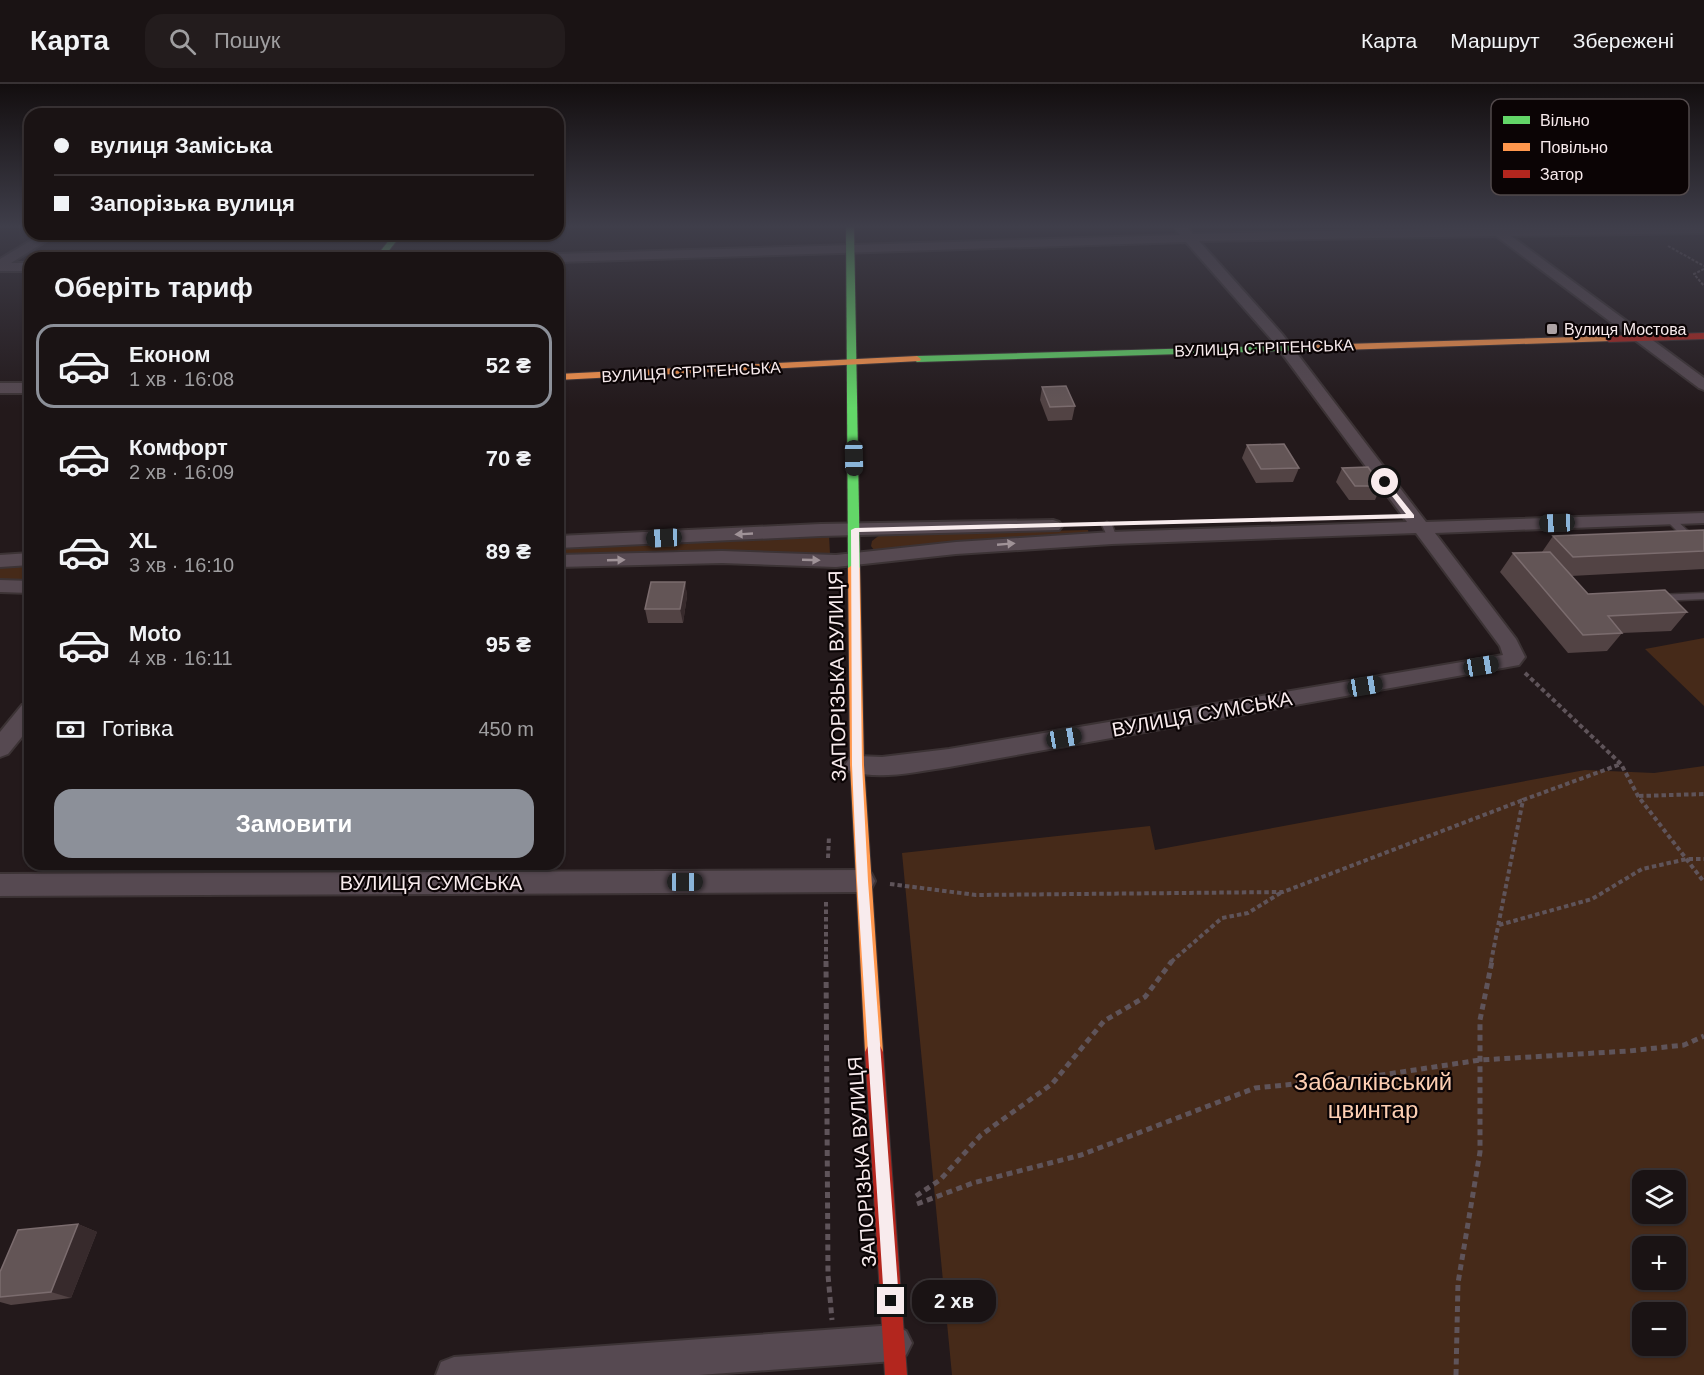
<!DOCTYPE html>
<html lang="uk">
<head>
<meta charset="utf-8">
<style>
	:root { --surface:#1a1314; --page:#231c1d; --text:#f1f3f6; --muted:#9f9ea0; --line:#383234; --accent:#8c9099 }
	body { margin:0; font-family:Helvetica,sans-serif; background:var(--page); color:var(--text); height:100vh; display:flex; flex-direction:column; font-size:22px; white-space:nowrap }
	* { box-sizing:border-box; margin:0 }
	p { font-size:20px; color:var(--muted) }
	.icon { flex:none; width:33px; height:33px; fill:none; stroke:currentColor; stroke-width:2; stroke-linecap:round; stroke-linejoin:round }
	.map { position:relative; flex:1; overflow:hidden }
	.side { position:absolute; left:24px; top:168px; width:540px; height:618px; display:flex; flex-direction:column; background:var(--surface); border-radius:18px; box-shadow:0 2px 4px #0004,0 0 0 2px var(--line) }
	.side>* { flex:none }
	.top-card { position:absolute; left:24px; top:24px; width:540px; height:132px; border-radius:18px; box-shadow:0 2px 4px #0004,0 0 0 2px var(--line); display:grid; align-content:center; height:132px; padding:0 30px; background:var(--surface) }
	.fabs { position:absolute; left:1632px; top:1086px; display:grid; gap:12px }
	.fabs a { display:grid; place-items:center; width:54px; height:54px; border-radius:12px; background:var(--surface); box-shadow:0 2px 4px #0004,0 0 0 2px var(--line); font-size:30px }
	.end { position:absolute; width:27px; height:27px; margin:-14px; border:8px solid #f8ebed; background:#111; box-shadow:0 0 0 3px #111 }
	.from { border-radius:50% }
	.bubble { position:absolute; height:42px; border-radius:18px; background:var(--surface); box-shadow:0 2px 4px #0004,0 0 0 2px var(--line); font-size:20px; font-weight:700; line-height:42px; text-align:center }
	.car { position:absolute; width:18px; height:36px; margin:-18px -9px; border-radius:8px; box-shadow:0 0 4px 2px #0007; background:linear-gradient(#222 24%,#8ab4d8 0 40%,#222 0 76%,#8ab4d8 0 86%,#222 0) }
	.top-card b { display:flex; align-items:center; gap:21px; height:57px; font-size:22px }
	.top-card b+b { border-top:2px solid var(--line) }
	.top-card i { width:15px; height:15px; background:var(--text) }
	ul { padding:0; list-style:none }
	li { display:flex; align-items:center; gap:18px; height:84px; margin:0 12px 9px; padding:0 18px; border:3px solid transparent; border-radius:18px }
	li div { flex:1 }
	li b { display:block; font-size:22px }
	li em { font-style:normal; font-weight:700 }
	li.active { border-color:var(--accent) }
	li>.icon { width:54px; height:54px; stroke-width:1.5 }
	h2 { padding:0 30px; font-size:27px; line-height:72px }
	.pay { display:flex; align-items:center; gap:15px; height:66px; padding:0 30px; font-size:22px }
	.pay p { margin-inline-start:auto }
	.primary-button { display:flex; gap:12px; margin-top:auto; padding:12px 30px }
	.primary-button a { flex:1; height:69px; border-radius:18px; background:var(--accent); color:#fff; font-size:24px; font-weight:700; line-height:69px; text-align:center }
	header { display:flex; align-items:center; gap:36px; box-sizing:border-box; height:84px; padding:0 30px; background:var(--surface); border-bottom:2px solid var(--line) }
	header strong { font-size:28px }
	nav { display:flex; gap:33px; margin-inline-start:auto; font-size:21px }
	.search { width:420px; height:54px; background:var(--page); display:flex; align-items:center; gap:15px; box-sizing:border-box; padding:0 21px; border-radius:18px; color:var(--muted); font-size:22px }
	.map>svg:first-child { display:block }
	.green { fill:#462a19; fill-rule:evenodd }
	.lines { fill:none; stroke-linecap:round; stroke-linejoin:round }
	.lane-casing { stroke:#3c3335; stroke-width:3 }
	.street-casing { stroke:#3c3335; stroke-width:4 }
	.fast-casing { stroke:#3c3335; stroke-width:2 }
	.slow-casing { stroke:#3c3335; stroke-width:2 }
	.jam-casing { stroke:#3c3335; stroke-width:2 }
	.path-far2 { stroke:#5f545a; stroke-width:2; stroke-dasharray:3 1.5; stroke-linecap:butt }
	.path-far1 { stroke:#5f545a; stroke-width:4; stroke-dasharray:4.5 3; stroke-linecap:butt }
	.path { stroke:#5f545a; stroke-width:5; stroke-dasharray:6 4.5; stroke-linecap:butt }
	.lane { fill:#564951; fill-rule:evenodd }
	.street { fill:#564951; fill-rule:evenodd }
	.fast { fill:#63d668; fill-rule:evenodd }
	.slow { fill:#ff974d; fill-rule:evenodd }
	.jam { fill:#b3261e; fill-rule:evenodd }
	.wall { fill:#524344 }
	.shaded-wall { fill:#372a2c }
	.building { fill:#635556; stroke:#7b6c6e; stroke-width:1.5 }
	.oneway { fill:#9f9297 }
	.route { fill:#f8ebed }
	.poi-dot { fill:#ada2a4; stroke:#0b0405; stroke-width:2 }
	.labels { text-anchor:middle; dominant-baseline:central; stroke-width:4.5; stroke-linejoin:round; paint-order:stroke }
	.far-poi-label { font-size:16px; fill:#f8ebed; stroke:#0b0405; text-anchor:start }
	.far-street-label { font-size:16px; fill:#f8ebed; stroke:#0b0405 }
	.street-label { font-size:20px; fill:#f8ebed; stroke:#0b0405 }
	.near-park-label { font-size:24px; fill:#fdceb2; stroke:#0b0405 }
	.key { fill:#0b0405; stroke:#52494b; stroke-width:1.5 }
	.key-label { font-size:16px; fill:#f8ebed }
</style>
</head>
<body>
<header>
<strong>Карта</strong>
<div class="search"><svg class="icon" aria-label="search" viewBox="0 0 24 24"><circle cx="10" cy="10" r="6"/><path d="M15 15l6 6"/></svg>Пошук</div>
<nav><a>Карта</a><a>Маршрут</a><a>Збережені</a></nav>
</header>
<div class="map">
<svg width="1704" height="1291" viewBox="0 0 1704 1291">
	<rect width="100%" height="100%" fill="#23191b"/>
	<!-- green -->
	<g class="green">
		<polygon points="1088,446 1089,450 964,457 883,468 874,466 871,462 872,457 881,450"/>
		<polygon points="829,451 830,470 558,472 558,463 714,458"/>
		<polygon points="30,479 30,498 0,495 0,482"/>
		<polygon points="1704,554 1704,622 1645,565"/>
		<path d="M 1704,682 L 1704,1291 L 952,1291 L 902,769 L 1150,742 L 1155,766 L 1585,686 L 1654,689 ZM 1642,1096 L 1676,1096 L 1676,1130 L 1642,1130 ZM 1676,1162 L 1676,1196 L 1642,1196 L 1642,1162 ZM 1676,1228 L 1676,1262 L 1642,1262 L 1642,1228 Z"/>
	</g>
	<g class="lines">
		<!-- lane casing -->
		<g class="lane-casing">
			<g id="lane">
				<polygon points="1670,432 1673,433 1704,462 1704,471 1700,470 1667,437 1667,433"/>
				<polygon points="1107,438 1112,441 1117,454 1115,456 1109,456 1102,441"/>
				<polygon points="1704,509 1704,515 1657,517 1652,514 1657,511"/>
			</g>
		</g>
		<!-- street casing -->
		<g class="street-casing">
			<g id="street">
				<path d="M 1174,143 L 1187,143 L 1193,150 L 1491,143 L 1704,143 L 1704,149 L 1511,152 L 1704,294 L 1704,306 L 1699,304 L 1496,152 L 1199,157 L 1282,250 L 1426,438 L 1704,429 L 1704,439 L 1435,449 L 1516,555 L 1525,573 L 1519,581 L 949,683 C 918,687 880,697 849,687 L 845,681 L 849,675 L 857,672 L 882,673 L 949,665 L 1503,571 L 1500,562 L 1416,449 L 1112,460 L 956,470 L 836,483 L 722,479 L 558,483 L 558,471 L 722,467 L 836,471 L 956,458 L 1112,448 L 1407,438 L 1272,256 L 1186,158 L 558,178 L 558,174 L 552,174 L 558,170 L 1180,151 Z"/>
				<polygon points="42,150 57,150 11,179 30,179 30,187 0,187 0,175"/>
				<rect x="0" y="299" width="30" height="10"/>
				<polygon points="1053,436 1059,438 1062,442 1059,446 821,452 558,464 558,452 821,440"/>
				<polygon points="30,469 30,481 0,483 0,471"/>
				<polygon points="0,496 30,497 30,509 0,508"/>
				<polygon points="30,619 30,643 8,670 0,673 0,648 22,621"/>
				<polygon points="862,786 871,789 875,797 871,805 862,808 0,812 0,790"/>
				<polygon points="894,1241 906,1247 912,1259 906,1271 894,1277 699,1291 436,1291 441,1278 454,1273"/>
			</g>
		</g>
		<!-- fast casing -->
		<g class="fast-casing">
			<g id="fast">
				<polygon points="846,143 854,143 860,484 854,488 848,484"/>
				<polygon points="394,150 402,150 383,174 375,174"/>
				<polygon points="1312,261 1316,264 1315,266 917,278 913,275 917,272"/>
			</g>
		</g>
		<!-- slow casing -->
		<g class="slow-casing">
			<g id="slow">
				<polygon points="1609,252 1613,255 1612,257 1312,267 1308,264 1312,261"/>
				<polygon points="917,272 921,275 920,277 558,296 558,290"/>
				<polygon points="854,480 860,484 864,681 883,968 880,974 874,977 868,974 865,968 850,681 848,484"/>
			</g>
		</g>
		<!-- jam casing -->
		<g class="jam-casing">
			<g id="jam">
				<polygon points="1704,249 1704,255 1609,258 1605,255 1609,252"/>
				<polygon points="874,959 880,962 883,968 907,1291 885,1291 865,968 868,962"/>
			</g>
		</g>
		<!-- path-far2 -->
		<g class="path-far2">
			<polyline points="1668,162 1704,182"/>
			<polyline points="1704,185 1694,190 1704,202"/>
		</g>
		<!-- path-far1 -->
		<g class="path-far1">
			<polyline points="1525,589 1621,680 1638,712 1704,798"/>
			<polyline points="1639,712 1704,710"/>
			<polyline points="828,774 829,752"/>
			<polyline points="890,800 976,811 1283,808 1523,716"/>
			<polyline points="826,818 826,878"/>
			<polyline points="1499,841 1592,815 1642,785 1687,775 1704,775"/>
			<polyline points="1171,878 1222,834 1248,829 1282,808"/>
			<polyline points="1491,878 1523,716 1621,680"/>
		</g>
		<!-- path -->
		<g class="path">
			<polyline points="826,877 828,1191 832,1236"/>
			<polyline points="916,1112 940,1096 981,1051 1052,1000 1104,937 1145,913 1172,877"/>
			<polyline points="917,1120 973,1099 1081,1071 1255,1004 1375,992 1480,976 1629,967 1684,961 1704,952"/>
			<polyline points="1456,1291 1458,1199 1480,1068 1480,936 1492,877"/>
		</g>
		<!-- lane -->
		<use href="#lane" class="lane"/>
		<!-- street -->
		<use href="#street" class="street"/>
		<!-- fast -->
		<use href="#fast" class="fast"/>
		<!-- slow -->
		<use href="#slow" class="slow"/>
		<!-- jam -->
		<use href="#jam" class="jam"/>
	</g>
	<!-- wall -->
	<g class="wall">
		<polygon points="1042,303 1075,322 1072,336 1048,337 1040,316"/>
		<polygon points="1247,361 1299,384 1293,398 1256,399 1242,374"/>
		<polygon points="1342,384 1381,402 1375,416 1349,416 1336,398"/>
		<polygon points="1704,446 1704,485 1571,492 1588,510 1687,528 1671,547 1622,549 1607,567 1568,569 1500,488 1513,469 1542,468 1553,452"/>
		<polygon points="685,498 687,512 683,539 648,539 645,525"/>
		<polygon points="78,1140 97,1148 71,1214 11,1221 0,1218 0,1213"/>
	</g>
	<!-- shaded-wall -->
	<g class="shaded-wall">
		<polygon points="685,498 687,512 683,539 680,525"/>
		<polygon points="78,1140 97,1148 71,1214 51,1208"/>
	</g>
	<!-- building -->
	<g class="building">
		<polygon points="1066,302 1075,322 1050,323 1042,303"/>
		<polygon points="1284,360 1299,384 1261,385 1247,361"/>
		<polygon points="1368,383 1381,402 1355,402 1342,384"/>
		<polygon points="1704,446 1704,467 1573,473 1553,452"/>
		<polygon points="1550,468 1588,510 1665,506 1687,528 1608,532 1622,549 1583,551 1513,469"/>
		<polygon points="651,498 685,498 680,525 645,525"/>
		<polygon points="78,1140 51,1208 0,1213 0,1188 18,1146"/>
	</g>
	<!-- one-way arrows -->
	<defs><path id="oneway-solid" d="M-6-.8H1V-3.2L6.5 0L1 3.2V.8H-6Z" transform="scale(1.5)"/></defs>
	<g class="oneway">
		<use href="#oneway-solid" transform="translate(744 450) rotate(177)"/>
		<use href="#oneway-solid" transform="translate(1006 460) rotate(-5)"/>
		<use href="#oneway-solid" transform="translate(616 476) rotate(-2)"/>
		<use href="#oneway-solid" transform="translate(811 476) rotate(2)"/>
	</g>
	<!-- sky -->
	<linearGradient id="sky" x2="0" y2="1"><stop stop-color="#130e0f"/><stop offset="0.44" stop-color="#3f3e4a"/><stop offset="1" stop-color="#3f3e4a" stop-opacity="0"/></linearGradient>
	<rect width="1704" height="324" fill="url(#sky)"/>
	<!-- route -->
	<polygon class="route" points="1385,395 1414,431 1414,434 859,448 862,681 868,797 899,1217 896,1222 891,1224 886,1222 884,1217 857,797 852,681 851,446 855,444 1406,430 1381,398"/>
	<!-- markers -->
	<rect class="poi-dot" x="1546" y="239" width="12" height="12" rx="3"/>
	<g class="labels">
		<!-- far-poi labels -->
		<g class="far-poi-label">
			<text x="1564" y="245">Вулиця Мостова</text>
		</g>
		<!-- far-street labels -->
		<g class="far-street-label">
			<text transform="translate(1264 264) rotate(-2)">ВУЛИЦЯ СТРІТЕНСЬКА</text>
			<text transform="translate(691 288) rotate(-3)">ВУЛИЦЯ СТРІТЕНСЬКА</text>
		</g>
		<!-- street labels -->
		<g class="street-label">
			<text transform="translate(837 592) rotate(-91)">ЗАПОРІЗЬКА ВУЛИЦЯ</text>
			<text transform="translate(1202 630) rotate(-10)">ВУЛИЦЯ СУМСЬКА</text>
			<text x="431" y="799">ВУЛИЦЯ СУМСЬКА</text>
			<text transform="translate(862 1078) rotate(-94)">ЗАПОРІЗЬКА ВУЛИЦЯ</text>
		</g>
		<!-- near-park labels -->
		<g class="near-park-label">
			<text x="1373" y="997">Забалківський<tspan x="1373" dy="28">цвинтар</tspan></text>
		</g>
	</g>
	<!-- legend -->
	<rect x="1491" y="15" width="198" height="96" rx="9" class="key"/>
	<rect x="1503" y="32" width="27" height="8" fill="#63d668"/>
	<rect x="1503" y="59" width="27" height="8" fill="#ff974d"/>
	<rect x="1503" y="86" width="27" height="8" fill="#b3261e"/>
	<g class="key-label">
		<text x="1540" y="42">Вільно</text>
		<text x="1540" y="69">Повільно</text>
		<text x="1540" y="96">Затор</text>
	</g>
</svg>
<div class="fabs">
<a><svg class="icon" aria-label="layers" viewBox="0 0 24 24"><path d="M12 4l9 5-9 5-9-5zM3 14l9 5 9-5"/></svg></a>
<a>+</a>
<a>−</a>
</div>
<i class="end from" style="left:1385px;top:398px"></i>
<i class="end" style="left:891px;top:1217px"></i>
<div class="bubble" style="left:912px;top:1196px;width:84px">2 хв</div>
<i class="car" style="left:854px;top:374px;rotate:179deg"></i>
<i class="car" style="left:1557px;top:439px;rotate:268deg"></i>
<i class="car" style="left:664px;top:454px;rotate:267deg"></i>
<i class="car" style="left:1481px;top:582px;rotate:80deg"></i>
<i class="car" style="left:1365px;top:602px;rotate:80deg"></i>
<i class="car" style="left:1064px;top:654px;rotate:80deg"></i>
<i class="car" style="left:685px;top:798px;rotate:90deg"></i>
<div class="top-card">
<b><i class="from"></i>вулиця Заміська</b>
<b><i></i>Запорізька вулиця</b>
</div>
<section class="side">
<h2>Оберіть тариф</h2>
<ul>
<li class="active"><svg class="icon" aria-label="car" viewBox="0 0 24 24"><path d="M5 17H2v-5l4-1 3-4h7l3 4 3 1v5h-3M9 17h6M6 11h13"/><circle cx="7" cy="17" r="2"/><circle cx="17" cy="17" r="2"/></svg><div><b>Економ</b><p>1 хв · 16:08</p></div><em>52 ₴</em></li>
<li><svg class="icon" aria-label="car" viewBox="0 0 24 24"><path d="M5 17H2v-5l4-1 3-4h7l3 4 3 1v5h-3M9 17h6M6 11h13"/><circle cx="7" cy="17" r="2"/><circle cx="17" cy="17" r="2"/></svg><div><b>Комфорт</b><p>2 хв · 16:09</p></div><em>70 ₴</em></li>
<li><svg class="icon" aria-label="car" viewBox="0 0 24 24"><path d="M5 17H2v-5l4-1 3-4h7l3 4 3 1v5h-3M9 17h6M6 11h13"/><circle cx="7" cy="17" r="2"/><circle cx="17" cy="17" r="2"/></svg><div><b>XL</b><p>3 хв · 16:10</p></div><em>89 ₴</em></li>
<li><svg class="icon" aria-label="car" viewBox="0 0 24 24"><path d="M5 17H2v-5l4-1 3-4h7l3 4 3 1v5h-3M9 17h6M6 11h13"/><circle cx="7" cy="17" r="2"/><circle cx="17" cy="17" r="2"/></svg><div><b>Moto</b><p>4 хв · 16:11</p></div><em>95 ₴</em></li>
</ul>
<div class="pay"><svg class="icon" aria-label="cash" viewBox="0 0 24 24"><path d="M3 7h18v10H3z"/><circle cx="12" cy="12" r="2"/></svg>Готівка<p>450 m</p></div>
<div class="primary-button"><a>Замовити</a></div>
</section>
</div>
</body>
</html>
